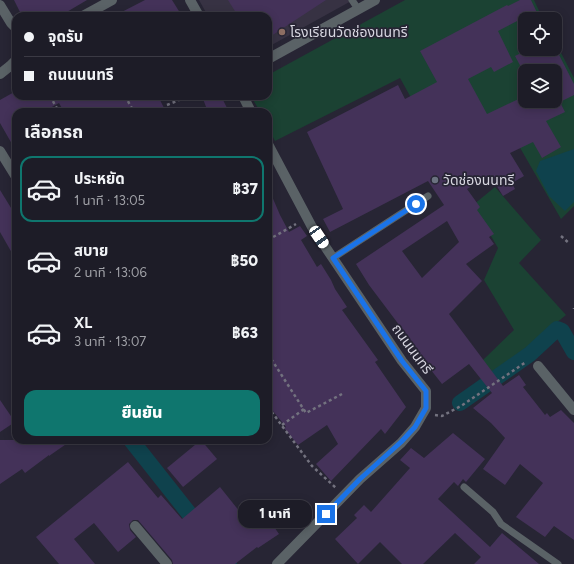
<!DOCTYPE html>
<html lang="th">
<head>
<meta charset="utf-8">
<style>
	:root { --surface:#1d1c27; --page:#25252f; --text:#f1f3f6; --muted:#a0a1a7; --line:#3b3a44; --accent:#0f766e }
	body { margin:0; font-family:Figtree,"Noto Sans Thai",sans-serif; background:var(--page); color:var(--text); height:100vh; display:flex; flex-direction:column; font-size:15px; white-space:nowrap }
	* { box-sizing:border-box; margin:0 }
	p { font-size:13px; color:var(--muted) }
	.icon { flex:none; width:22px; height:22px; fill:none; stroke:currentColor; stroke-width:2; stroke-linecap:round; stroke-linejoin:round }
	.map { position:relative; flex:1; overflow:hidden }
	.sheet { position:absolute; left:12px; top:108px; width:260px; height:336px; display:flex; flex-direction:column; background:var(--surface); border-radius:12px; box-shadow:0 2px 10px #0003,0 0 0 1px var(--line) }
	.sheet>* { flex:none }
	.banner { position:absolute; left:12px; top:12px; width:260px; height:88px; border-radius:12px; box-shadow:0 2px 10px #0003,0 0 0 1px var(--line); display:grid; align-content:center; height:88px; padding:0 12px; background:var(--surface) }
	.fabs { position:absolute; left:518px; top:12px; display:grid; gap:8px }
	.fabs a { display:grid; place-items:center; width:44px; height:44px; border-radius:8px; background:var(--surface); box-shadow:0 2px 10px #0003,0 0 0 1px var(--line); font-size:20px }
	.end { position:absolute; width:18px; height:18px; margin:-9px; border:5px solid #1a73e8; background:#fff; box-shadow:0 0 0 2px #fff }
	.from { border-radius:50% }
	.bubble { position:absolute; height:28px; border-radius:12px; background:var(--surface); box-shadow:0 2px 10px #0003,0 0 0 1px var(--line); font-size:13px; font-weight:800; line-height:28px; text-align:center }
	.car { position:absolute; width:12px; height:24px; margin:-12px -6px; border-radius:5px; box-shadow:0 0 3px 1px #0007; background:linear-gradient(#fff 24%,#345 0 40%,#fff 0 76%,#345 0 86%,#fff 0) }
	.banner b { display:flex; align-items:center; gap:14px; height:38px; font-size:15px }
	.banner b+b { border-top:1px solid var(--line) }
	.banner i { width:10px; height:10px; background:var(--text) }
	ul { padding:0; list-style:none }
	li { display:flex; align-items:center; gap:12px; height:66px; margin:0 8px 6px; padding:0 4px; border:2px solid transparent; border-radius:12px }
	li div { flex:1 }
	li b { display:block; font-size:15px }
	li em { font-style:normal; font-weight:800 }
	li.current { border-color:var(--accent) }
	li>.icon { width:36px; height:36px; stroke-width:1.5 }
	h2 { padding:0 12px; font-size:18px; line-height:48px }
	.button { display:flex; gap:8px; margin-top:auto; padding:8px 12px }
	.button a { flex:1; height:46px; border-radius:12px; background:var(--accent); color:#fff; font-size:16px; font-weight:800; line-height:46px; text-align:center }
	.map>svg:first-child { display:block }
	.education { fill:#373243 }
	.green { fill:#1b4233; fill-rule:evenodd }
	.water { fill:#0f424d }
	.lines { fill:none; stroke-linecap:round; stroke-linejoin:round }
	.canal { stroke:#0f424d; stroke-width:16 }
	.building { fill:#443259; fill-rule:evenodd }
	.path { stroke:#73727f; stroke-width:2.5; stroke-dasharray:3 3; stroke-linecap:butt }
	.service { stroke:#5a6266; stroke-width:7 }
	.minor { stroke:#5a6266; stroke-width:10 }
	.tertiary { stroke:#5a6266; stroke-width:10 }
	.route { stroke:#1a73e8; stroke-width:5 }
	.education-dot { fill:#8d6e63; stroke:#272534; stroke-width:1.5 }
	.worship-dot { fill:#6b7280; stroke:#272534; stroke-width:1.5 }
	.labels { text-anchor:middle; dominant-baseline:central; stroke-width:3.5; stroke-linejoin:round; paint-order:stroke }
	.poi-label { font-size:14px; fill:#d7d6e0; stroke:#272534; text-anchor:start }
	.street-label { font-size:14px; fill:#d7d6e0; stroke:#272534 }
</style>
</head>
<body>
<div class="map">
<svg width="574" height="564" viewBox="0 0 574 564">
	<rect width="100%" height="100%" fill="#272534"/>
	<!-- education -->
	<polygon class="education" points="199,0 353,0 268,47 268,16 208,16"/>
	<!-- green -->
	<g class="green">
		<path d="M 405,0 L 534,0 L 543,19 L 525,19 L 525,49 L 555,49 L 555,41 L 574,78 L 574,206 L 561,219 L 515,139 L 444,157 L 400,78 L 275,141 L 268,128 L 268,112 L 260,112 L 251,96 L 268,96 L 268,75 ZM 525,71 L 555,71 L 555,101 L 525,101 Z"/>
		<polygon points="495,187 541,240 519,263 566,315 493,374 483,360 514,330 484,280 498,248 473,205"/>
	</g>
	<!-- water -->
	<polygon class="water" points="574,149 574,202 565,211 549,196 536,171 540,161"/>
	<g class="lines">
		<!-- canal -->
		<g class="canal">
			<polyline points="460,403 530,354 557,329 562,331 574,352"/>
			<polyline points="131,440 229,564"/>
		</g>
	</g>
	<!-- building -->
	<g class="building">
		<polygon points="14,0 87,0 60,16 22,16"/>
		<polygon points="145,0 172,0 182,16 114,16"/>
		<polygon points="228,0 326,0 268,38 268,16 238,16"/>
		<path d="M 520,0 L 531,0 L 540,19 L 521,19 L 498,31 L 513,62 L 494,72 L 491,67 L 468,79 L 487,114 L 525,96 L 525,101 L 555,101 L 555,71 L 523,71 L 515,56 L 529,49 L 555,49 L 555,47 L 574,84 L 574,95 L 560,102 L 565,112 L 546,121 L 561,147 L 542,158 L 533,142 L 510,153 L 524,176 L 512,183 L 515,189 L 503,196 L 490,175 L 467,189 L 480,207 L 477,210 L 494,234 L 489,237 L 494,244 L 466,264 L 482,281 L 449,314 L 503,386 L 519,375 L 526,385 L 523,387 L 545,415 L 547,413 L 550,417 L 561,410 L 574,423 L 574,540 L 554,526 L 545,537 L 516,517 L 543,483 L 520,464 L 505,485 L 483,469 L 505,438 L 491,423 L 473,408 L 492,393 L 469,364 L 442,384 L 416,351 L 418,350 L 369,285 L 356,264 L 444,205 L 428,181 L 330,232 L 323,219 L 343,209 L 307,132 L 398,85 L 405,99 L 437,82 L 420,51 L 507,5 L 508,6 ZM 447,221 L 459,242 L 422,278 L 402,251 Z"/>
		<polygon points="16,91 16,96 158,96 166,112 64,112 59,103 43,112 16,112 16,151 0,123 0,100"/>
		<polygon points="212,96 221,96 229,112 208,112 203,99"/>
		<polygon points="268,187 280,215 289,232 300,226 307,236 301,240 317,267 321,264 331,280 335,289 347,307 342,310 378,360 375,362 406,407 385,434 381,429 331,481 316,464 338,444 327,425 298,445 284,428 286,427 268,405"/>
		<polygon points="0,190 16,216 16,260 0,232"/>
		<polygon points="0,400 15,422 0,432"/>
		<polygon points="453,433 485,459 466,482 463,479 458,486 454,482 438,499 490,547 502,533 539,564 474,564 481,557 455,533 423,564 402,564 380,542 358,564 335,539 357,518 354,515 364,505 371,512 410,468 400,460 411,448 424,458"/>
		<polygon points="0,440 72,440 49,456 49,455 25,473 22,469 0,484"/>
		<polygon points="201,440 217,459 183,487 167,468"/>
		<polygon points="128,462 158,498 161,495 182,519 220,487 248,522 263,511 279,534 258,548 257,547 235,564 173,564 172,560 138,520 133,520 129,524 130,530 136,537 118,552 94,523 74,539 95,564 59,564 36,537"/>
	</g>
	<g class="lines">
		<!-- path -->
		<g class="path">
			<polyline points="50,96 59,112"/>
			<polyline points="125,96 134,112"/>
			<polyline points="167,105 189,96"/>
			<polyline points="561,236 570,244"/>
			<polyline points="268,240 296,224"/>
			<polyline points="574,309 574,308"/>
			<polyline points="268,354 306,413 342,394"/>
			<polyline points="268,407 312,466 336,488"/>
			<polyline points="435,415 442,416 461,406 526,362"/>
			<polyline points="282,425 304,409"/>
		</g>
		<!-- service -->
		<g class="service">
			<polyline points="352,0 358,9"/>
			<polyline points="333,258 428,196"/>
			<polyline points="464,487 493,512 501,524 558,564"/>
		</g>
		<!-- minor -->
		<g class="minor">
			<polyline points="268,59 375,0"/>
			<polyline points="0,74 10,66 16,60"/>
			<polyline points="0,151 16,177"/>
			<polyline points="538,366 574,410"/>
			<polyline points="135,526 167,564"/>
		</g>
		<!-- tertiary -->
		<g class="tertiary">
			<polyline points="190,0 199,16"/>
			<polyline points="0,5 11,23 16,28"/>
			<polyline points="83,16 112,0"/>
			<polyline points="243,96 251,112"/>
			<polyline points="268,144 312,227 402,361 426,391 426,408 415,427 401,443 360,479 277,564"/>
		</g>
	</g>
	<g class="lines">
		<!-- route -->
		<polyline class="route" points="326,514 360,479 401,442 415,427 426,408 426,391 402,361 333,258 416,204"/>
	</g>
	<!-- markers -->
	<circle class="education-dot" cx="282" cy="32" r="4"/>
	<circle class="worship-dot" cx="435" cy="180" r="4"/>
	<g class="labels">
		<!-- poi labels -->
		<g class="poi-label">
			<text x="290" y="32">โรงเรียนวัดช่องนนทรี</text>
			<text x="443" y="180">วัดช่องนนทรี</text>
		</g>
		<!-- street labels -->
		<g class="street-label">
			<text transform="translate(412 349) rotate(54)">ถนนนนทรี</text>
		</g>
	</g>
</svg>
<div class="fabs">
<a><svg class="icon" aria-label="locate" viewBox="0 0 24 24"><circle cx="12" cy="12" r="6"/><path d="M12 2v4M12 18v4M2 12h4M18 12h4"/></svg></a>
<a><svg class="icon" aria-label="layers" viewBox="0 0 24 24"><path d="M12 4l9 5-9 5-9-5zM3 14l9 5 9-5"/></svg></a>
</div>
<i class="end from" style="left:416px;top:204px"></i>
<i class="end" style="left:326px;top:514px"></i>
<div class="bubble" style="left:238px;top:500px;width:74px">1 นาที</div>
<i class="car" style="left:319px;top:237px;rotate:146deg"></i>
<div class="banner">
<b><i class="from"></i>จุดรับ</b>
<b><i></i>ถนนนนทรี</b>
</div>
<section class="sheet">
<h2>เลือกรถ</h2>
<ul>
<li class="current"><svg class="icon" aria-label="car" viewBox="0 0 24 24"><path d="M5 17H2v-5l4-1 3-4h7l3 4 3 1v5h-3M9 17h6M6 11h13"/><circle cx="7" cy="17" r="2"/><circle cx="17" cy="17" r="2"/></svg><div><b>ประหยัด</b><p>1 นาที · 13:05</p></div><em>฿37</em></li>
<li><svg class="icon" aria-label="car" viewBox="0 0 24 24"><path d="M5 17H2v-5l4-1 3-4h7l3 4 3 1v5h-3M9 17h6M6 11h13"/><circle cx="7" cy="17" r="2"/><circle cx="17" cy="17" r="2"/></svg><div><b>สบาย</b><p>2 นาที · 13:06</p></div><em>฿50</em></li>
<li><svg class="icon" aria-label="car" viewBox="0 0 24 24"><path d="M5 17H2v-5l4-1 3-4h7l3 4 3 1v5h-3M9 17h6M6 11h13"/><circle cx="7" cy="17" r="2"/><circle cx="17" cy="17" r="2"/></svg><div><b>XL</b><p>3 นาที · 13:07</p></div><em>฿63</em></li>
</ul>
<div class="button"><a>ยืนยัน</a></div>
</section>
</div>
</body>
</html>
